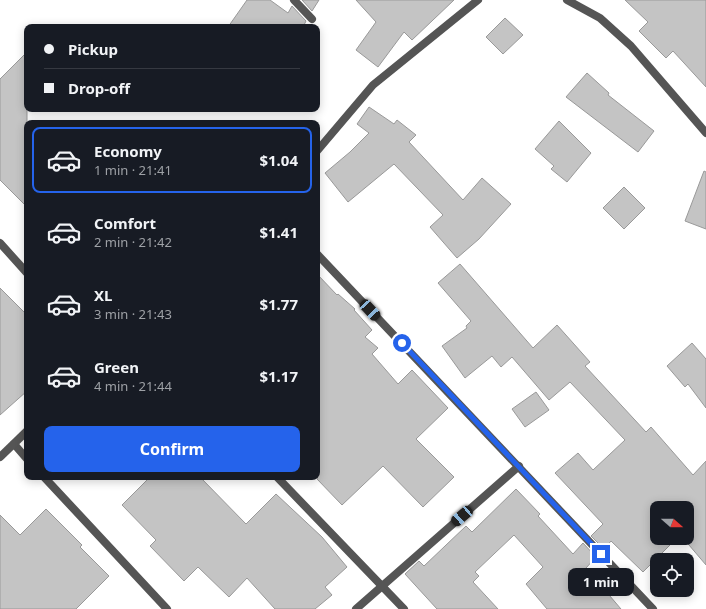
<!DOCTYPE html>
<html lang="en">
<head>
<meta charset="utf-8">
<style>
	:root { --surface:#171b24; --page:#20242c; --text:#f1f3f6; --muted:#9ea1a6; --line:#363941; --accent:#2563eb }
	body { margin:0; font-family:"Noto Sans",sans-serif; background:var(--page); color:var(--text); height:100vh; display:flex; flex-direction:column; font-size:15px; white-space:nowrap }
	* { box-sizing:border-box; margin:0 }
	p { font-size:13px; color:var(--muted) }
	.icon { flex:none; width:22px; height:22px; fill:none; stroke:currentColor; stroke-width:2; stroke-linecap:round; stroke-linejoin:round }
	.map { position:relative; flex:1; overflow:hidden }
	.panel { position:absolute; left:24px; top:120px; width:296px; height:360px; display:flex; flex-direction:column; background:var(--surface); border-radius:8px; box-shadow:0 2px 10px #0003 }
	.panel>* { flex:none }
	.banner { position:absolute; left:24px; top:24px; width:296px; height:88px; border-radius:8px; box-shadow:0 2px 10px #0003; display:grid; align-content:center; height:88px; padding:0 20px; background:var(--surface) }
	.needle { width:26px; rotate:111deg }
	.tools { position:absolute; left:650px; top:501px; display:grid; gap:8px }
	.tools a { display:grid; place-items:center; width:44px; height:44px; border-radius:8px; background:var(--surface); box-shadow:0 2px 10px #0003; font-size:20px }
	.end { position:absolute; width:18px; height:18px; margin:-9px; border:5px solid #2563eb; background:#fff; box-shadow:0 0 0 2px #fff }
	.from { border-radius:50% }
	.bubble { position:absolute; height:28px; border-radius:8px; background:var(--surface); box-shadow:0 2px 10px #0003; font-size:13px; font-weight:700; line-height:28px; text-align:center }
	.car { position:absolute; width:12px; height:24px; margin:-12px -6px; border-radius:5px; box-shadow:0 0 3px 1px #0007; background:linear-gradient(#222 24%,#8ab4d8 0 40%,#222 0 76%,#8ab4d8 0 86%,#222 0) }
	.banner b { display:flex; align-items:center; gap:14px; height:38px; font-size:15px }
	.banner b+b { border-top:1px solid var(--line) }
	.banner i { width:10px; height:10px; background:var(--text) }
	ul { padding:7px 0 0; list-style:none }
	li { display:flex; align-items:center; gap:12px; height:66px; margin:0 8px 6px; padding:0 12px; border:2px solid transparent; border-radius:8px }
	li div { flex:1 }
	li b { display:block; font-size:15px }
	li em { font-style:normal; font-weight:700 }
	li.on { border-color:var(--accent) }
	li>.icon { width:36px; height:36px; stroke-width:1.5 }
	.button { display:flex; gap:8px; margin-top:auto; padding:8px 20px }
	.button a { flex:1; height:46px; border-radius:8px; background:var(--accent); color:#fff; font-size:16px; font-weight:700; line-height:46px; text-align:center }
	.map>svg:first-child { display:block }
	.building { fill:#c4c4c4; stroke:#999 }
	.lines { fill:none; stroke-linecap:round; stroke-linejoin:round }
	.street { stroke:#555; stroke-width:8 }
	.route { stroke:#2563eb; stroke-width:5 }
</style>
</head>
<body>
<div class="map">
<svg width="706" height="609" viewBox="0 0 706 609">
	<rect width="100%" height="100%" fill="#fff"/>
	<!-- building -->
	<g class="building">
		<polygon points="247,0 270,0 288,13 292,6 306,21 304,25 308,27 228,27"/>
		<polygon points="302,0 319,0 312,11"/>
		<polygon points="356,0 454,0 412,40 404,32 378,67 356,50 376,22"/>
		<polygon points="625,0 706,0 706,87 673,51 666,58 639,31 648,22"/>
		<polygon points="505,18 523,35 503,54 486,37"/>
		<polygon points="27,52 27,207 0,180 0,79"/>
		<polygon points="587,73 609,93 608,95 654,131 638,152 566,97"/>
		<polygon points="369,107 394,124 397,120 416,135 409,142 463,200 482,178 511,204 479,239 457,258 430,227 443,215 394,164 348,202 325,173 350,152 369,133 357,124"/>
		<polygon points="559,121 591,153 567,182 551,169 554,166 535,149"/>
		<polygon points="704,171 706,172 706,229 685,221"/>
		<polygon points="624,187 645,208 624,229 603,208"/>
		<polygon points="460,264 533,348 557,325 590,362 585,366 646,432 651,427 693,475 706,461 706,565 683,538 687,538 687,508 657,508 657,538 677,538 643,572 611,541 604,549 591,536 603,524 555,473 578,453 593,470 625,440 570,382 549,400 512,357 501,367 492,356 465,378 442,346 467,328 466,326 471,321 438,283"/>
		<polygon points="317,274 337,295 338,294 355,309 354,310 372,330 365,337 378,348 372,354 398,384 412,370 448,408 416,439 454,477 423,507 383,466 342,505 317,479"/>
		<polygon points="0,288 27,315 27,391 0,415"/>
		<polygon points="692,343 706,359 706,408 688,384 685,387 667,366"/>
		<polygon points="536,392 549,410 525,427 512,409"/>
		<polygon points="150,477 200,477 246,524 276,494 322,537 347,567 325,587 332,595 315,609 275,609 247,578 229,597 198,567 184,581 150,546 156,540 122,505"/>
		<polygon points="516,489 540,514 538,516 573,554 583,543 596,557 586,568 621,609 547,609 526,584 543,567 514,535 475,572 479,576 473,582 498,609 437,609 405,574 419,561 424,566 466,526 472,532"/>
		<polygon points="46,509 82,545 80,547 109,576 76,609 0,609 0,515 20,535"/>
	</g>
	<g class="lines">
		<!-- street -->
		<g class="street">
			<polyline points="294,0 312,19"/>
			<polyline points="567,0 600,18 631,46 706,133"/>
			<polyline points="317,151 373,85 478,0"/>
			<polyline points="0,243 27,273"/>
			<polyline points="317,254 653,609"/>
			<polyline points="14,444 27,459"/>
			<polyline points="0,457 27,431"/>
			<polyline points="44,477 167,609"/>
			<polyline points="277,477 404,609"/>
			<polyline points="356,609 519,466"/>
		</g>
	</g>
	<g class="lines">
		<!-- route -->
		<polyline class="route" points="402,343 601,554"/>
	</g>
</svg>
<div class="tools">
<a><svg class="needle" viewBox="-14 -14 28 28"><path d="M0-13l5 13h-10z" fill="#e53935"/><path d="M0 13l5-13h-10z" fill="#9ea1a6"/></svg></a>
<a><svg class="icon" aria-label="locate" viewBox="0 0 24 24"><circle cx="12" cy="12" r="6"/><path d="M12 2v4M12 18v4M2 12h4M18 12h4"/></svg></a>
</div>
<i class="end from" style="left:402px;top:343px"></i>
<i class="end" style="left:601px;top:554px"></i>
<div class="bubble" style="left:568px;top:568px;width:66px">1 min</div>
<i class="car" style="left:370px;top:310px;rotate:137deg"></i>
<i class="car" style="left:462px;top:516px;rotate:229deg"></i>
<div class="banner">
<b><i class="from"></i>Pickup</b>
<b><i></i>Drop-off</b>
</div>
<section class="panel">
<ul>
<li class="on"><svg class="icon" aria-label="car" viewBox="0 0 24 24"><path d="M5 17H2v-5l4-1 3-4h7l3 4 3 1v5h-3M9 17h6M6 11h13"/><circle cx="7" cy="17" r="2"/><circle cx="17" cy="17" r="2"/></svg><div><b>Economy</b><p>1 min · 21:41</p></div><em>$1.04</em></li>
<li><svg class="icon" aria-label="car" viewBox="0 0 24 24"><path d="M5 17H2v-5l4-1 3-4h7l3 4 3 1v5h-3M9 17h6M6 11h13"/><circle cx="7" cy="17" r="2"/><circle cx="17" cy="17" r="2"/></svg><div><b>Comfort</b><p>2 min · 21:42</p></div><em>$1.41</em></li>
<li><svg class="icon" aria-label="car" viewBox="0 0 24 24"><path d="M5 17H2v-5l4-1 3-4h7l3 4 3 1v5h-3M9 17h6M6 11h13"/><circle cx="7" cy="17" r="2"/><circle cx="17" cy="17" r="2"/></svg><div><b>XL</b><p>3 min · 21:43</p></div><em>$1.77</em></li>
<li><svg class="icon" aria-label="car" viewBox="0 0 24 24"><path d="M5 17H2v-5l4-1 3-4h7l3 4 3 1v5h-3M9 17h6M6 11h13"/><circle cx="7" cy="17" r="2"/><circle cx="17" cy="17" r="2"/></svg><div><b>Green</b><p>4 min · 21:44</p></div><em>$1.17</em></li>
</ul>
<div class="button"><a>Confirm</a></div>
</section>
</div>
</body>
</html>
